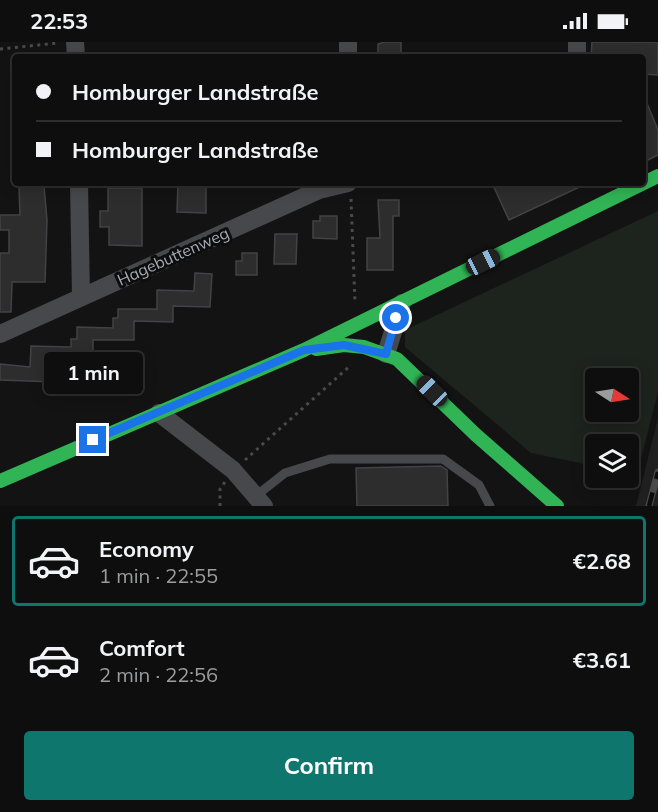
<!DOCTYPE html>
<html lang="en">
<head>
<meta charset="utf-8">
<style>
	:root { --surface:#0e0e0e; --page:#171717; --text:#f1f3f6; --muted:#9b9c9e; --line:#2e2e2e; --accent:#0f766e }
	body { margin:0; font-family:Mulish,sans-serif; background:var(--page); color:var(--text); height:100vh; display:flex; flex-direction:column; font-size:22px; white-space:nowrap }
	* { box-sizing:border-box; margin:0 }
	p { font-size:20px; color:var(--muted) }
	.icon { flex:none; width:33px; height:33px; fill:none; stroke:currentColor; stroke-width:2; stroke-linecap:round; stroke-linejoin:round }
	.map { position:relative; height:464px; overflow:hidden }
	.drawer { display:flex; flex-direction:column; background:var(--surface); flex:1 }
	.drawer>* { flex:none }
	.guide { position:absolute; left:12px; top:12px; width:634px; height:132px; border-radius:6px; box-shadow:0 3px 15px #0003,0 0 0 2px var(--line); display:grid; align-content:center; height:132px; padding:0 24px; background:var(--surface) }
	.needle { width:39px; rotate:102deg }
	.buttons { position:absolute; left:585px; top:326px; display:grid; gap:12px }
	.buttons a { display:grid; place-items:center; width:54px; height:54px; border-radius:6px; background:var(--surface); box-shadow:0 3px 15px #0003,0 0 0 2px var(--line); font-size:30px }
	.end { position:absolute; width:27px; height:27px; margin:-14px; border:8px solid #1a73e8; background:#fff; box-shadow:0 0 0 3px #fff }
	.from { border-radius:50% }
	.bubble { position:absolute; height:42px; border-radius:6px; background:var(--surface); box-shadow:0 3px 15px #0003,0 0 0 2px var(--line); font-size:20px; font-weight:700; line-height:42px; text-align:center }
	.car { position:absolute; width:18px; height:36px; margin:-18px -9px; border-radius:8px; box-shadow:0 0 4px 2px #0007; background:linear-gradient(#222 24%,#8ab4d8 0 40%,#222 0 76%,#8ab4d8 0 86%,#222 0) }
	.guide b { display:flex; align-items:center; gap:21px; height:57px; font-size:22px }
	.guide b+b { border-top:2px solid var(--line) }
	.guide i { width:15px; height:15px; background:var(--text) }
	ul { padding:10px 0 0; list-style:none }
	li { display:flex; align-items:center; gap:18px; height:90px; margin:0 12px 9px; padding:0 12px; border:3px solid transparent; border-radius:6px }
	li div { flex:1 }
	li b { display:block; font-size:22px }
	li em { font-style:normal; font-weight:700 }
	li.current { border-color:var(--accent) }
	li>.icon { width:54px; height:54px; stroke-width:1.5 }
	.primary-button { display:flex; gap:12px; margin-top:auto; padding:12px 24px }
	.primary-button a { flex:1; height:69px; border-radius:6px; background:var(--accent); color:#fff; font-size:24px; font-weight:700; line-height:69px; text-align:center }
	.status { display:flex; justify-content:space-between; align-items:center; height:42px; padding:0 30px; background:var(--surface); direction:ltr }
	.status svg { height:16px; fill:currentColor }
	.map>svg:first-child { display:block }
	.built { fill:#202021 }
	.green { fill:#1d231d; fill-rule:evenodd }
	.building { fill:#2d2d2e; stroke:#424346; stroke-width:1.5 }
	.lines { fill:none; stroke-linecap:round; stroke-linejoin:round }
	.path { stroke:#494a4d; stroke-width:3; stroke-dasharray:3 4.5; stroke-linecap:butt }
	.lane { stroke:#47484b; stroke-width:9 }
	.street { stroke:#47484b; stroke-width:18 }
	.fast { stroke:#30b455; stroke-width:14 }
	.rail-casing { stroke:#48494b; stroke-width:7 }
	.rail { stroke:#0d0d0e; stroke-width:4.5; stroke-dasharray:14; stroke-linecap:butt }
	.route { stroke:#1a73e8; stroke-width:8 }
	.labels { text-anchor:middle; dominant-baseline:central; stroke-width:6; stroke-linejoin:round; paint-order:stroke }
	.street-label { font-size:16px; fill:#a5aab3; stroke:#0d0d0e }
</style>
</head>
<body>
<div class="status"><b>22:53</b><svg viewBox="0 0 49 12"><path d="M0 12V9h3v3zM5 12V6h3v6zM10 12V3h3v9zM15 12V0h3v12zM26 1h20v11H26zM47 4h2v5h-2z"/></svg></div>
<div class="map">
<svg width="658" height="464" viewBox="0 0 658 464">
	<rect width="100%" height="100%" fill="#131313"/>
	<!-- built -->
	<polygon class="built" points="658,376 658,464 636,464"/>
	<!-- green -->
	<path class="green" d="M 658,169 L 658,350 L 637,433 L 629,431 L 628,402 L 596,402 L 595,424 L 531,411 L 405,305 L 405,288 ZM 596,336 L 628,336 L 628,369 L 596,369 Z"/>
	<!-- building -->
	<g class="building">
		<polygon points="385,0 401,0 401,15 378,15 378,2"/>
		<polygon points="592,0 658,0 658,33 644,32 644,15 591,15"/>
		<polygon points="644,54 658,88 658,113 644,120"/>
		<polygon points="178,141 206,141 206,171 177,170"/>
		<polygon points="492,141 588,141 509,178"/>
		<polygon points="44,144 47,178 45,240 12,240 11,270 0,270 0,211 9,211 9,188 0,188 0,173 20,173 19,145"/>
		<polygon points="108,146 142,146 142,204 109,203 109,185 100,185 100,169 108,169"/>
		<polygon points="378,158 399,158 399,174 393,174 393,228 367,228 367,196 380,196"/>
		<polygon points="320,174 337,174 337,197 313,196 313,179 320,179"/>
		<polygon points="275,192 297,192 296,222 274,222"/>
		<polygon points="242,211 257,211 257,233 236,233 236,219 242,219"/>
		<polygon points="195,231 212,232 210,265 173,264 173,280 134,279 134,298 93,298 93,320 55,319 55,340 0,338 0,322 30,325 31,304 71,305 71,297 77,297 77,285 113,286 113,276 118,276 118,267 157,267 157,248 194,249"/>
		<polygon points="441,424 447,428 448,464 357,464 356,426"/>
	</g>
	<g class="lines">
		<!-- path -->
		<g class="path">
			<polyline points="0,7 58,1"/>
			<polyline points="351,157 355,261"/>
			<polyline points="245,418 350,324"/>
			<polyline points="220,464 220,447 225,440"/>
		</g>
		<!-- lane -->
		<polyline class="lane" points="257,453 285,431 330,417 443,417 479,443 490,464"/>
		<!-- street -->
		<g class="street">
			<polyline points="75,0 76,15"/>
			<polyline points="577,0 577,15"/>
			<polyline points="348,15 348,0"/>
			<polyline points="79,141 81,255"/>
			<polyline points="0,292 319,148 348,141"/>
			<polyline points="386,312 402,261"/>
			<polyline points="159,371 233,428 264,464"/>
		</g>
		<!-- fast -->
		<g class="fast">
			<polyline points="316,307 344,303 364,305 397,317 476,393 557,464"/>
			<polyline points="0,439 304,308 658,134"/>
		</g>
		<!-- rail casing -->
		<g class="rail-casing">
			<polyline id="rail" points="649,464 658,430"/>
		</g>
		<!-- rail -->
		<use href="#rail" class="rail"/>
	</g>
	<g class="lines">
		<!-- route -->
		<polyline class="route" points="93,398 304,308 344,303 386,312 396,276"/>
	</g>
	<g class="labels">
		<!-- street labels -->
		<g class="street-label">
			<text transform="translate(173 214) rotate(-24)">Hagebuttenweg</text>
		</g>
	</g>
</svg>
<div class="buttons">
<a><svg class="needle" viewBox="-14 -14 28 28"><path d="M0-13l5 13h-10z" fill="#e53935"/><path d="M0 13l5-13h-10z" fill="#9b9c9e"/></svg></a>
<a><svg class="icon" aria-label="layers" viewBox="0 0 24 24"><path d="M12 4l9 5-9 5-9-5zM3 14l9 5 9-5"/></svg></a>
</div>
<i class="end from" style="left:396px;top:276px"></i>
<i class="end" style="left:93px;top:398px"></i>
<div class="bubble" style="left:44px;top:310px;width:99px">1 min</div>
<i class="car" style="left:483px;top:220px;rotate:64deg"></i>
<i class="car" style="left:432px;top:349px;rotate:315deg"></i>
<div class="guide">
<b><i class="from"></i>Homburger Landstraße</b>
<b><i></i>Homburger Landstraße</b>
</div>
</div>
<section class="drawer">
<ul>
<li class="current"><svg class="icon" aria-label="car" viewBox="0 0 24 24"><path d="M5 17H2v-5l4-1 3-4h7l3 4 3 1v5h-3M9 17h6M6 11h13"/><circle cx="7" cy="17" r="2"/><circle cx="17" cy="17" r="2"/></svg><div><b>Economy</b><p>1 min · 22:55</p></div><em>€2.68</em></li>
<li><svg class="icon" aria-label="car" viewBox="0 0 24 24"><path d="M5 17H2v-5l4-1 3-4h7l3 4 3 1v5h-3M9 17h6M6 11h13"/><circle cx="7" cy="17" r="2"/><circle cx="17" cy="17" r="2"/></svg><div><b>Comfort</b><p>2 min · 22:56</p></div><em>€3.61</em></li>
</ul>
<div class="primary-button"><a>Confirm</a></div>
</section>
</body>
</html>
